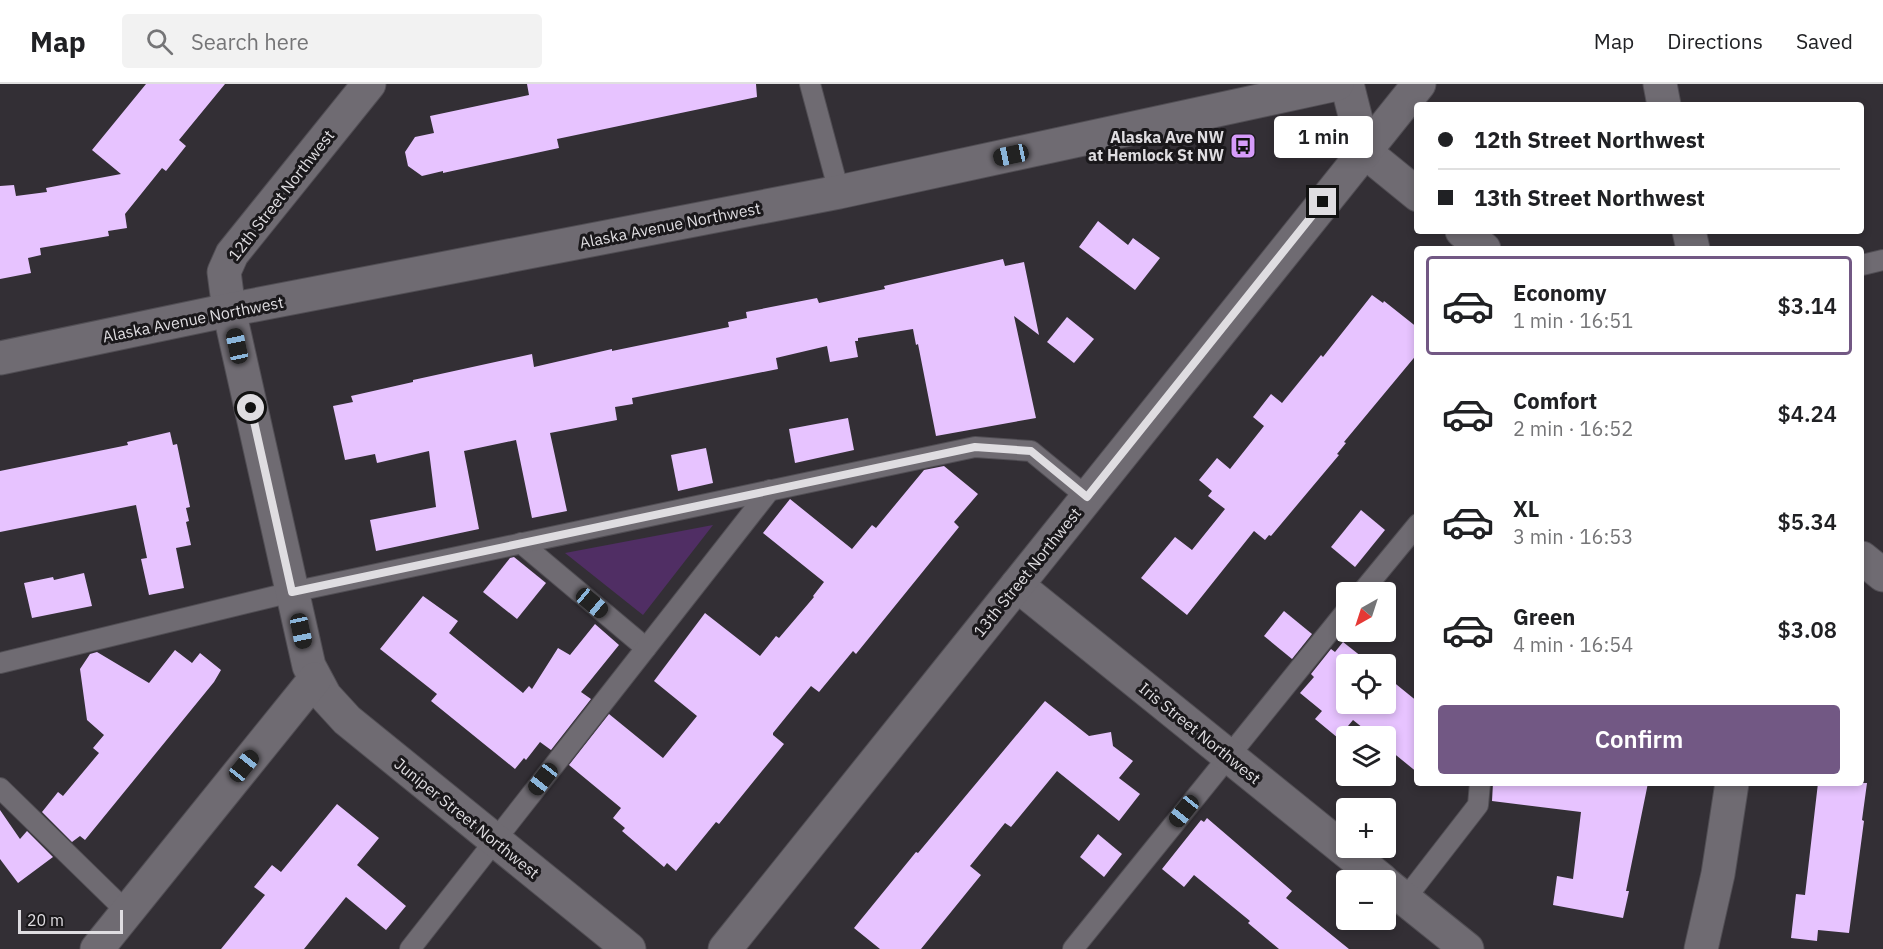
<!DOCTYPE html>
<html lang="en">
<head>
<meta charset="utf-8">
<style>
	:root { --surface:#fff; --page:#f2f2f2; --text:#202124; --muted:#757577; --line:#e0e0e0; --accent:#725884 }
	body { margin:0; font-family:"IBM Plex Sans",sans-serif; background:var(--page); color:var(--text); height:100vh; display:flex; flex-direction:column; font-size:22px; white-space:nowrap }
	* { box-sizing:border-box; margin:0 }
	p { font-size:20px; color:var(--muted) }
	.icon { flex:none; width:33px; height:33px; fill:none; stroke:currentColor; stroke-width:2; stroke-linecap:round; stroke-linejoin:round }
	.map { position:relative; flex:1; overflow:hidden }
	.details { position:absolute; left:1414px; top:162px; width:450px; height:540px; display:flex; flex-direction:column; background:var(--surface); border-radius:6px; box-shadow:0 3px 9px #0003 }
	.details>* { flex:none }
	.top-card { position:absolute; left:1414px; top:18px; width:450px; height:132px; border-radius:6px; box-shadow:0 3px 9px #0003; display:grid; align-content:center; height:132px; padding:0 24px; background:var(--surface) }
	.needle { width:39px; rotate:219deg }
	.tools { position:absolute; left:1336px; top:498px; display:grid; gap:12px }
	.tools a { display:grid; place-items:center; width:60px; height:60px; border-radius:6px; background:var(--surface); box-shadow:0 3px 9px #0003; font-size:30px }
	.scale { position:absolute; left:18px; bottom:15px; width:105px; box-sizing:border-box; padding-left:6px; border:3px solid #dfdde1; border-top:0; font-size:16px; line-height:21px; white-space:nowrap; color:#dfdde1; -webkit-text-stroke:4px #1a181b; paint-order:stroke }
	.end { position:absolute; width:27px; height:27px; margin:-14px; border:8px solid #dfdde1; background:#111; box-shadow:0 0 0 3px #111 }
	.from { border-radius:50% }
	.bubble { position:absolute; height:42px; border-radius:6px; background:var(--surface); box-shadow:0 3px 9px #0003; font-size:20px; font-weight:600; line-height:42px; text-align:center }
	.car { position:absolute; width:18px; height:36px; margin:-18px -9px; border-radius:8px; box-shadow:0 0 4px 2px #0007; background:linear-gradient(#222 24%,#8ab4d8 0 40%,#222 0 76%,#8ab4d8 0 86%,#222 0) }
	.top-card b { display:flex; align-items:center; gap:21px; height:57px; font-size:22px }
	.top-card b+b { border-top:2px solid var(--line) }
	.top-card i { width:15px; height:15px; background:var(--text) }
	ul { padding:10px 0 0; list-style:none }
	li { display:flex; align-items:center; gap:18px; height:99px; margin:0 12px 9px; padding:0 12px; border:3px solid transparent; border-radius:6px }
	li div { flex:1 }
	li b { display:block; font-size:22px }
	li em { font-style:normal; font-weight:600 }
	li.selected { border-color:var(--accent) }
	li>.icon { width:54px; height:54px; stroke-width:1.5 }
	.cta { display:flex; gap:12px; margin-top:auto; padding:12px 24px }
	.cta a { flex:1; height:69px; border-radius:6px; background:var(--accent); color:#fff; font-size:24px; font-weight:600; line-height:69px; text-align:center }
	header { display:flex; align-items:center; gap:36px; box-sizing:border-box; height:84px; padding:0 30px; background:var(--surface); border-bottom:2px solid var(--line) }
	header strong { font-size:28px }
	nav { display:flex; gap:33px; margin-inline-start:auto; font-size:21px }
	.search { width:420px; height:54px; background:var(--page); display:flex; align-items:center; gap:15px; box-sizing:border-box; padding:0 21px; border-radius:6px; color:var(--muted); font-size:22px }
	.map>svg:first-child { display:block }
	.green { fill:#502e64 }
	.building { fill:#e7c3ff }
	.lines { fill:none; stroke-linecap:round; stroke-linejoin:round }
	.service-casing { stroke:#514e54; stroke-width:22 }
	.minor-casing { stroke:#514e54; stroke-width:35 }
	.secondary-casing { stroke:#514e54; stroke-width:35 }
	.service { stroke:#6f6b72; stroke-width:20 }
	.minor { stroke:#6f6b72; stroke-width:33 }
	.secondary { stroke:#6f6b72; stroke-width:33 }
	.route { stroke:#dfdde1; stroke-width:8 }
	.labels { text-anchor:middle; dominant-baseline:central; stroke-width:6; stroke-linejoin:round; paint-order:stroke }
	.poi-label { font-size:16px; font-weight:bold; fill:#dfdde1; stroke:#1a181b; text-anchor:end }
	.street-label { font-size:16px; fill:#dfdde1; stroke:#1a181b }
</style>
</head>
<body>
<header>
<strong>Map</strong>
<div class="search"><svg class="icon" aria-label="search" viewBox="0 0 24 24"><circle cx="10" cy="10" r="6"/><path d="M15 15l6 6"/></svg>Search here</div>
<nav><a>Map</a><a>Directions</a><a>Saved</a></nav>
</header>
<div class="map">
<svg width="1883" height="865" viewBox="0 0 1883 865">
	<rect width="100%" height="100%" fill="#332f35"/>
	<!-- green -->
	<polygon class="green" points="713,441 643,531 565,469"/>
	<!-- building -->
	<g class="building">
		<polygon points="146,0 225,0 179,56 186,62 166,87 162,84 125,130 127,144 108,147 109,152 40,164 41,171 28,174 31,189 0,195 0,102 14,101 16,112 47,108 46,104 121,90 92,66"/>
		<polygon points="527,0 756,0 757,13 557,55 559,64 443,89 443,87 422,92 408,82 405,68 415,53 434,49 430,32 529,11"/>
		<polygon points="1098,137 1128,161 1133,154 1160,174 1135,206 1079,163"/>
		<polygon points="1003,175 1005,182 1024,178 1039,251 1014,232 1036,334 936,352 918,260 916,261 913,245 858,254 858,257 855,257 858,273 830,278 827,262 776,274 778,285 632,314 633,320 615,323 617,336 550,349 567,427 532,434 516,356 464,367 479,445 376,467 370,436 436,423 429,367 377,379 375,370 345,376 333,322 353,318 351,312 413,298 413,296 532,270 534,283 612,265 612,267 729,243 728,238 747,234 746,228 817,214 819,219 885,205 884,202"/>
		<polygon points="1372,211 1383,219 1384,217 1418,244 1418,269 1344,358 1346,359 1337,370 1339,371 1271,452 1269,451 1265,456 1254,447 1187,531 1141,494 1175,453 1192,466 1225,425 1208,412 1212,407 1199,396 1217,374 1230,385 1264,342 1253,333 1271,310 1282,319 1321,271 1323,273"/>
		<polygon points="1067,233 1094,255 1074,279 1047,258"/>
		<polygon points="848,334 854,366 795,379 789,345"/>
		<polygon points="170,348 173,361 177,360 190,423 186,424 189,437 186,438 191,461 176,464 184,504 149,511 141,475 147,474 136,421 0,448 0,387 128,361 127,358"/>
		<polygon points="706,364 713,399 678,407 671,371"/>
		<polygon points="944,382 978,410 954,438 959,443 856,570 853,567 819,608 811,602 773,649 773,651 784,660 719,740 716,738 676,787 667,779 664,783 622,747 625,744 613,734 621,724 569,681 609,630 663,674 697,632 654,597 705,529 760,572 776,552 779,554 814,513 813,512 824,498 763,449 790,415 852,465 872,441 876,444 924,386"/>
		<polygon points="1361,426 1385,446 1355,483 1331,463"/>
		<polygon points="514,473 546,499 517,535 483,508 510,474"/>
		<polygon points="84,489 92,522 32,534 24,499 53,493 54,496"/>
		<polygon points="423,512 458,537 449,549 523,609 529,602 532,605 558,564 570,571 595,540 619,561 581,608 591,615 551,666 540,658 526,676 524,674 515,685 431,617 437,610 380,565"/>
		<polygon points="1284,527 1312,550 1292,575 1264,552"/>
		<polygon points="1343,558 1371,580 1347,580 1347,620 1386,620 1386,592 1418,618 1418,689 1386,663 1386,652 1373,652 1353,636 1338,654 1315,635 1322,627 1300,609 1314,593 1311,590 1331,565 1335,568"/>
		<polygon points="175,566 192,579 200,569 221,586 214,598 85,756 80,752 72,758 42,728 58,708 63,712 99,669 93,664 104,651 87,636 80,585 90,570 97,568 149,599"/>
		<polygon points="1045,617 1089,652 1111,648 1113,662 1133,677 1119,694 1140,710 1119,737 1057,687 1011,743 1005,739 970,782 981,791 921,865 880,865 854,844 916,768 918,769"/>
		<polygon points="1493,699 1648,699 1626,807 1629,807 1623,834 1553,821 1557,792 1573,795 1581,728 1492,717"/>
		<polygon points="1818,699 1867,699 1862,736 1864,737 1849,849 1818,846 1817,857 1791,854 1796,810 1805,811"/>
		<polygon points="337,720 379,754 357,781 406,822 386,846 346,813 304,865 221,865 265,811 254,803 272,781 281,788"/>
		<polygon points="0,726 20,755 27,747 53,773 18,799 0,775"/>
		<polygon points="1207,734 1292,807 1286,814 1349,865 1279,865 1248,839 1250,837 1194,791 1184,803 1162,785 1201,736 1204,738"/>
		<polygon points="1098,750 1122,770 1104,793 1080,773"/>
	</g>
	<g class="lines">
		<!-- service casing -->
		<g class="service-casing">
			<g id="service">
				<polyline points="810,0 839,108"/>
				<polyline points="1862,181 1883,176"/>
				<polyline points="521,459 646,564"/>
				<polyline points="1362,508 1418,440"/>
				<polyline points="0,579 292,508 975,363 1031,367 1087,413"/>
				<polyline points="0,704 127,828"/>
				<polyline points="1405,815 1478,721 1480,699"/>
				<polyline points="410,865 770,406"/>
				<polyline points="1073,865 1347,526"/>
			</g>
		</g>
		<!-- minor casing -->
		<g class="minor-casing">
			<g id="minor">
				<polyline points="369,0 232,170 224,188 229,226 309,582 325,612 347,636 629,865"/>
				<polyline points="1347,0 1364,67 1418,111"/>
				<polyline points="1660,0 1664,21"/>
				<polyline points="1462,147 1484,165"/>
				<polyline points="1689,147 1693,165"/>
				<polyline points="1862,474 1883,491"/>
				<polyline points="1017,501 1382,796"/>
				<polyline points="1386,800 1467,865"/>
				<polyline points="97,865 315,595"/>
				<polyline points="725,865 1419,0"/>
				<polyline points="1701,865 1718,790 1732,699"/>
			</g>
		</g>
		<!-- secondary casing -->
		<g class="secondary-casing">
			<polyline id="secondary" points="0,274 229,226 839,108 1337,0"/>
		</g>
		<!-- service -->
		<use href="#service" class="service"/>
		<!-- minor -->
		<use href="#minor" class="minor"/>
		<!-- secondary -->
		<use href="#secondary" class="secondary"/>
	</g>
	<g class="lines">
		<!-- route -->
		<polyline class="route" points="251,324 292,508 975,363 1031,367 1087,413 1323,118"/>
	</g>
	<!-- icons -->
	<defs>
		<g id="bus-square" transform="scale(1.35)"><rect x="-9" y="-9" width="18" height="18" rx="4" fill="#d69bfa" stroke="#1a181b"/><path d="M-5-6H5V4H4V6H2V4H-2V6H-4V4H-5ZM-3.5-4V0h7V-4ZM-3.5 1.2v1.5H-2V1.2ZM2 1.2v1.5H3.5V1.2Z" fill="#111"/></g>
	</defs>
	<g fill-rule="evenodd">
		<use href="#bus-square" x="1243" y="62"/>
	</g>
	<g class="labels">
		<!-- poi labels -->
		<g class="poi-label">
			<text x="1224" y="53">Alaska Ave NW<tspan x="1224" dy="18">at Hemlock St NW</tspan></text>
		</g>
		<!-- street labels -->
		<g class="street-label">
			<text transform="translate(281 111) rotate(-52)">12th Street Northwest</text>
			<text transform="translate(670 141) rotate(-11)">Alaska Avenue Northwest</text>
			<text transform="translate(193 235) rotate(-11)">Alaska Avenue Northwest</text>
			<text transform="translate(1027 488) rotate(-51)">13th Street Northwest</text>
			<text transform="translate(1200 649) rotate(39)">Iris Street Northwest</text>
			<text transform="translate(467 734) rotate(39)">Juniper Street Northwest</text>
		</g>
	</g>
</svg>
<div class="tools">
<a><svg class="needle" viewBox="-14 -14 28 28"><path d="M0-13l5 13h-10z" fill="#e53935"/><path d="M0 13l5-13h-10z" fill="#757577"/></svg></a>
<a><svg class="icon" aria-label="locate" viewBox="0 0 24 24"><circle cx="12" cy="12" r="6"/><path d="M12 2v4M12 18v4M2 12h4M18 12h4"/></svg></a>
<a><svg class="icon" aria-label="layers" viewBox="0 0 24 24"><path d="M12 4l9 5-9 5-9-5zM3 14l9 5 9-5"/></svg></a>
<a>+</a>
<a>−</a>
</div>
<div class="scale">20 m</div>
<i class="end from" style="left:251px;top:324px"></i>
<i class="end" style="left:1323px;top:118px"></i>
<div class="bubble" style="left:1274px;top:32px;width:99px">1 min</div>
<i class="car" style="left:1011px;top:71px;rotate:258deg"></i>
<i class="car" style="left:237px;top:262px;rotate:348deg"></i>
<i class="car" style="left:592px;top:519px;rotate:130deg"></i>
<i class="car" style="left:301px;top:547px;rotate:168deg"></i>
<i class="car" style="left:244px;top:682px;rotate:39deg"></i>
<i class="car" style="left:543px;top:695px;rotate:218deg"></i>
<i class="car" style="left:1184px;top:727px;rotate:219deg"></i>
<div class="top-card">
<b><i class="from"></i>12th Street Northwest</b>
<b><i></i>13th Street Northwest</b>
</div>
<section class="details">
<ul>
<li class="selected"><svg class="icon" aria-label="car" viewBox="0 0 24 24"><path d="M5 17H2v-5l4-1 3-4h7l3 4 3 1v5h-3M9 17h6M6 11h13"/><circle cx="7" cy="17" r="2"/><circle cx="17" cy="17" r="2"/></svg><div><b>Economy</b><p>1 min · 16:51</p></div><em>$3.14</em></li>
<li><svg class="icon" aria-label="car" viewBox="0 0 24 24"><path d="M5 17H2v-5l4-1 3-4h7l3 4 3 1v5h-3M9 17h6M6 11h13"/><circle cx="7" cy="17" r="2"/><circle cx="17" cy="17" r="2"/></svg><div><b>Comfort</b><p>2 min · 16:52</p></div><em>$4.24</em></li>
<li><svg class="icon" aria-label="car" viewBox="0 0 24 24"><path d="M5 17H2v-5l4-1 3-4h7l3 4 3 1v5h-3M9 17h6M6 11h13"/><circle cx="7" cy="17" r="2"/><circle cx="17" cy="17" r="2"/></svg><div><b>XL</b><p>3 min · 16:53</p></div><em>$5.34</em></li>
<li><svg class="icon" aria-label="car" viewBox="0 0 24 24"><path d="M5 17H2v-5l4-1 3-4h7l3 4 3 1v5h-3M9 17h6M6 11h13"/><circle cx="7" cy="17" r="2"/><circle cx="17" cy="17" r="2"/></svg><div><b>Green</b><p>4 min · 16:54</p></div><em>$3.08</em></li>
</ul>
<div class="cta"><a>Confirm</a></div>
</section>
</div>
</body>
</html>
